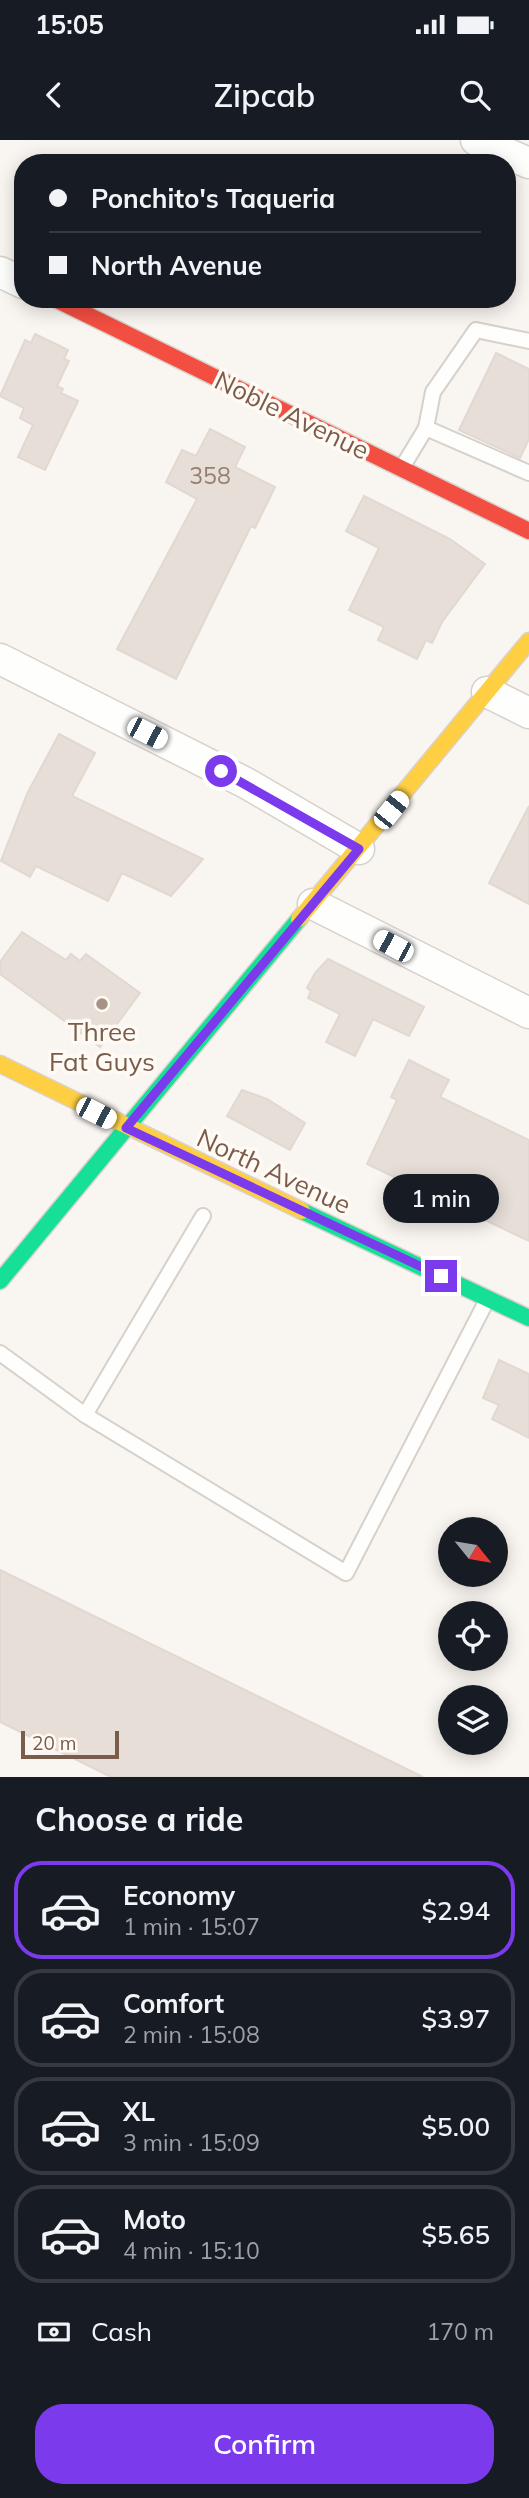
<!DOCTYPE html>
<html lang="en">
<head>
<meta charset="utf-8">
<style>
	:root { --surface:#171b24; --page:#20242c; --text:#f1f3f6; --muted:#9ea1a6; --line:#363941; --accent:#7c3aed }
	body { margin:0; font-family:Mulish,sans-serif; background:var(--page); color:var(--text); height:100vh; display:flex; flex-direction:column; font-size:26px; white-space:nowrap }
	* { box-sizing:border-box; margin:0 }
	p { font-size:23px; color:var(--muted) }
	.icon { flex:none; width:38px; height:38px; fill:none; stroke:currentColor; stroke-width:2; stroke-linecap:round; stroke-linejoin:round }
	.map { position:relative; height:1637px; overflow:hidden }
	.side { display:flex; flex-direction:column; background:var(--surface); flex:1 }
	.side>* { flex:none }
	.banner { position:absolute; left:14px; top:14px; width:502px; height:154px; border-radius:28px; box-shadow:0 4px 18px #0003; display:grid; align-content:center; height:154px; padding:0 35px; background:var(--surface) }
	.needle { width:46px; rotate:120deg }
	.controls { position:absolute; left:438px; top:1377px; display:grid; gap:14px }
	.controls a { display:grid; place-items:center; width:70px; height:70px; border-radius:50%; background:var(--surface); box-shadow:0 4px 18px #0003; font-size:35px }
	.scale { position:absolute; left:21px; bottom:18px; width:98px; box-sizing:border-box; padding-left:7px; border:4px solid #7a5c4d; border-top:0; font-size:19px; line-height:24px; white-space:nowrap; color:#7a5c4d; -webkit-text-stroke:5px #fffaf3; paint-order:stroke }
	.end { position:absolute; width:32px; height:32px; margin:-16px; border:9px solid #7c3aed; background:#fff; box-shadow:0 0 0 4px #fff }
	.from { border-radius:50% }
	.bubble { position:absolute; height:49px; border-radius:24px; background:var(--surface); box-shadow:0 4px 18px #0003; font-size:23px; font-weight:600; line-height:49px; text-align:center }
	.car { position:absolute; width:21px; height:42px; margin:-21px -10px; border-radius:9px; box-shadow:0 0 5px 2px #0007; background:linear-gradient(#fff 24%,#345 0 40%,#fff 0 76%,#345 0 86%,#fff 0) }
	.banner b { display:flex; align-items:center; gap:24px; height:66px; font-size:26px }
	.banner b+b { border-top:2px solid var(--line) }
	.banner i { width:18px; height:18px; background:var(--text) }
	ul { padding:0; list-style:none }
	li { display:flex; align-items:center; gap:21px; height:98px; margin:0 14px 10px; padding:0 21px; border:4px solid var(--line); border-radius:28px }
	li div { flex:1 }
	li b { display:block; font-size:26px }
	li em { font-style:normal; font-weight:600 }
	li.selected { border-color:var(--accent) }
	li>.icon { width:63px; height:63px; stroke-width:1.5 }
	h2 { padding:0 35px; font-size:32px; line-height:84px }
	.pay { display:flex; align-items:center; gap:18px; height:77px; padding:0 35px; font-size:26px }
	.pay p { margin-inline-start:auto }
	.button { display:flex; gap:14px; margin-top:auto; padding:14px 35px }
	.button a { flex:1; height:80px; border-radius:28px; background:var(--accent); color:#fff; font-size:28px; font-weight:600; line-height:80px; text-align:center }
	.status { display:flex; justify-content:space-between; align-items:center; height:49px; padding:0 35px; background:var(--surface); direction:ltr }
	.status svg { height:19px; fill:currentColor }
	header { display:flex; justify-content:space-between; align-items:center; height:91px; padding:0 35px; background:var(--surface); font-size:32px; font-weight:600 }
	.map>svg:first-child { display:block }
	.building { fill:#e6ded7; stroke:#e2d8d2; stroke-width:2 }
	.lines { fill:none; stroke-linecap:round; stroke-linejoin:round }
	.lane-casing { stroke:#d7d1cb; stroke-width:18 }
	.street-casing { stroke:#d7d1cb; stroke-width:33 }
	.fast-casing { stroke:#d9d2cb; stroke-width:19 }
	.slow-casing { stroke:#d9d2cb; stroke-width:19 }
	.jam-casing { stroke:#d9d2cb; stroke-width:19 }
	.lane { stroke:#fefefd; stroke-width:14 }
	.street { stroke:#fefefd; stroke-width:30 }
	.fast { stroke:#16e098; stroke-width:16 }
	.slow { stroke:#ffcf43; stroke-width:16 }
	.jam { stroke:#f24e42; stroke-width:16 }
	.route { stroke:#7c3aed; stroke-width:9 }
	.poi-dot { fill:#a69286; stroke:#fffaf3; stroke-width:2.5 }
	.labels { text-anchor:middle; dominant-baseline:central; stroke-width:7; stroke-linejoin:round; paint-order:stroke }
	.number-label { font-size:23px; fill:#977e72 }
	.street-label { font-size:26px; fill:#7a5c4d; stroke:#fffaf3 }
	.poi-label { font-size:26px; fill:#7a5c4d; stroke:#fffaf3 }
</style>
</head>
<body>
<div class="status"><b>15:05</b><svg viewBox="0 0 49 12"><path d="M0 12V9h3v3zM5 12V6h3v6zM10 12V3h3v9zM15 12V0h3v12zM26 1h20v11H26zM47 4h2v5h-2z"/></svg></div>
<header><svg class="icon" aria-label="back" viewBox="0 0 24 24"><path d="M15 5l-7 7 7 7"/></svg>Zipcab<svg class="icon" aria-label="search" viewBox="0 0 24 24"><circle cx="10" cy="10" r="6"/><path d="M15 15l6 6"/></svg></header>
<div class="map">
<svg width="529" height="1637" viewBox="0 0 529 1637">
	<rect width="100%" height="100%" fill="#f9f5f0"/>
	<!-- building -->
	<g class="building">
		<polygon points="35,194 68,210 64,219 69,221 57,246 63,249 61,253 78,261 45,330 18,317 33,285 20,278 24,268 0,256 25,200 31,203"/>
		<polygon points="496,213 529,229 529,299 520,318 459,290"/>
		<polygon points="210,289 245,307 235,327 275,347 255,388 251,386 176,539 117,509 197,359 166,342 182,310 196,316"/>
		<polygon points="364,356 450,399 485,424 442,482 432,503 426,500 417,519 378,500 384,487 349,470 379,408 346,391"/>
		<polygon points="59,594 95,613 72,656 203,719 171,756 122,733 108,761 36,726 30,737 1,721 27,654"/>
		<polygon points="529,666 529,764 489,743"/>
		<polygon points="22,792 66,820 71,814 80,821 86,814 140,853 100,907 0,834 0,822"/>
		<polygon points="328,819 424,867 409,896 373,879 355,916 326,902 340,874 308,858 311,851 307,848 315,833"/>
		<polygon points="409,920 449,940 440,957 529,1000 529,1101 367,1024 397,960 391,957"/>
		<polygon points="242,950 267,959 305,983 290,1010 227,976"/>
		<polygon points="499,1220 529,1234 529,1298 492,1279 499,1265 483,1258"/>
		<polygon points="0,1430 423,1637 111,1637 0,1582"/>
	</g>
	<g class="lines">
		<!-- lane casing -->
		<g class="lane-casing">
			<g id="lane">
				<polyline points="529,201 476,190 433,252 426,288 529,333"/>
				<polyline points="403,326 426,288"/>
				<polyline points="0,1213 85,1275 346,1433 487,1160"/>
				<polyline points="85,1275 203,1076"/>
			</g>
		</g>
		<!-- street casing -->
		<g class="street-casing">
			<g id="street">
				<polyline points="476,0 529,23"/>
				<polyline points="0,132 23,143"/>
				<polyline points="0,519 246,643 359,709"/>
				<polyline points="487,552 529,573"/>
				<polyline points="313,764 529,873"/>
			</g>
		</g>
		<!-- fast casing -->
		<g class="fast-casing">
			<g id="fast">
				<polyline points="302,1071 529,1178"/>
				<polyline points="0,1141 299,779"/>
			</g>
		</g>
		<!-- slow casing -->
		<g class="slow-casing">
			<g id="slow">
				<polyline points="299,779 529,501"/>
				<polyline points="0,924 302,1071"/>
			</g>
		</g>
		<!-- jam casing -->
		<g class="jam-casing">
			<polyline id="jam" points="55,159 529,391"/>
		</g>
		<!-- lane -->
		<use href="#lane" class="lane"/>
		<!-- street -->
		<use href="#street" class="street"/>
		<!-- fast -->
		<use href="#fast" class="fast"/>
		<!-- slow -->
		<use href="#slow" class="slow"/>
		<!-- jam -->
		<use href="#jam" class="jam"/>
	</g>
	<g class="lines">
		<!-- route -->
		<polyline class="route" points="221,631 359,709 126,988 441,1136"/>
	</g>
	<!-- markers -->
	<circle class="poi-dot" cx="102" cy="864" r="7"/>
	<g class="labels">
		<!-- number labels -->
		<g class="number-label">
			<text x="210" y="335">358</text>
		</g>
		<!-- street labels -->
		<g class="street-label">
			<text transform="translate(292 275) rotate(26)">Noble Avenue</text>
			<text transform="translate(274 1031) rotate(25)">North Avenue</text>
		</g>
		<!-- poi labels -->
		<g class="poi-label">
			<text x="102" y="891">Three<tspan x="102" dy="30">Fat Guys</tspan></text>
		</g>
	</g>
</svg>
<div class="controls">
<a><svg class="needle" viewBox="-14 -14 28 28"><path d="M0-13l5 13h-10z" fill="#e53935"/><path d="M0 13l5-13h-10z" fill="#9ea1a6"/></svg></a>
<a><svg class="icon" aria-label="locate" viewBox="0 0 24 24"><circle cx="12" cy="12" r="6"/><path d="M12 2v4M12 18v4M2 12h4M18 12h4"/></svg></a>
<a><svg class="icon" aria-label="layers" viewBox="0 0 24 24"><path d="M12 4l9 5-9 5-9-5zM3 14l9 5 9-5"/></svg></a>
</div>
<div class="scale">20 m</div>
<i class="end from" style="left:221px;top:631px"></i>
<i class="end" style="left:441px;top:1136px"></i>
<div class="bubble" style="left:383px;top:1034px;width:116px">1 min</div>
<i class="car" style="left:147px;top:593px;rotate:117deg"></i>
<i class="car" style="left:391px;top:670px;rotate:39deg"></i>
<i class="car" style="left:393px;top:806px;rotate:298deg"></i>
<i class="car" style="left:96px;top:973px;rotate:117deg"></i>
<div class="banner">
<b><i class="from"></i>Ponchito's Taqueria</b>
<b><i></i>North Avenue</b>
</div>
</div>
<section class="side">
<h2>Choose a ride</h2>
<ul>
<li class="selected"><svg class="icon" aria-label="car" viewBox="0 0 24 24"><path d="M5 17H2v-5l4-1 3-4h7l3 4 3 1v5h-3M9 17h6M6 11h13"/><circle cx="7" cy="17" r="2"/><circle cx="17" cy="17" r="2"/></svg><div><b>Economy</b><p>1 min · 15:07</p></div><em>$2.94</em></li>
<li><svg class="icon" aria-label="car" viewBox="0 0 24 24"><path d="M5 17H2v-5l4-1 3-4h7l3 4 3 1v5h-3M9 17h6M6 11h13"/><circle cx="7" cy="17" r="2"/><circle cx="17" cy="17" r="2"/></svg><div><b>Comfort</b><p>2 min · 15:08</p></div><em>$3.97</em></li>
<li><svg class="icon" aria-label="car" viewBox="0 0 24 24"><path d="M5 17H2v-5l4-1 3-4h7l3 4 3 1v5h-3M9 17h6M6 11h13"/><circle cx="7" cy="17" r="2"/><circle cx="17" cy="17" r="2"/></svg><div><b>XL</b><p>3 min · 15:09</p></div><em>$5.00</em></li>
<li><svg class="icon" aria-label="car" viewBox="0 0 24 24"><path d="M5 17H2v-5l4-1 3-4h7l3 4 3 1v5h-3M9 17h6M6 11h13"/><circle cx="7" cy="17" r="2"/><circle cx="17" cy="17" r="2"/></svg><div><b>Moto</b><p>4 min · 15:10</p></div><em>$5.65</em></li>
</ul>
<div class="pay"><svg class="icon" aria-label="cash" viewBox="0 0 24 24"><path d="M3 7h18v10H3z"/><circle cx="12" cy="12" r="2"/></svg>Cash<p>170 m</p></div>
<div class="button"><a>Confirm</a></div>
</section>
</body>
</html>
